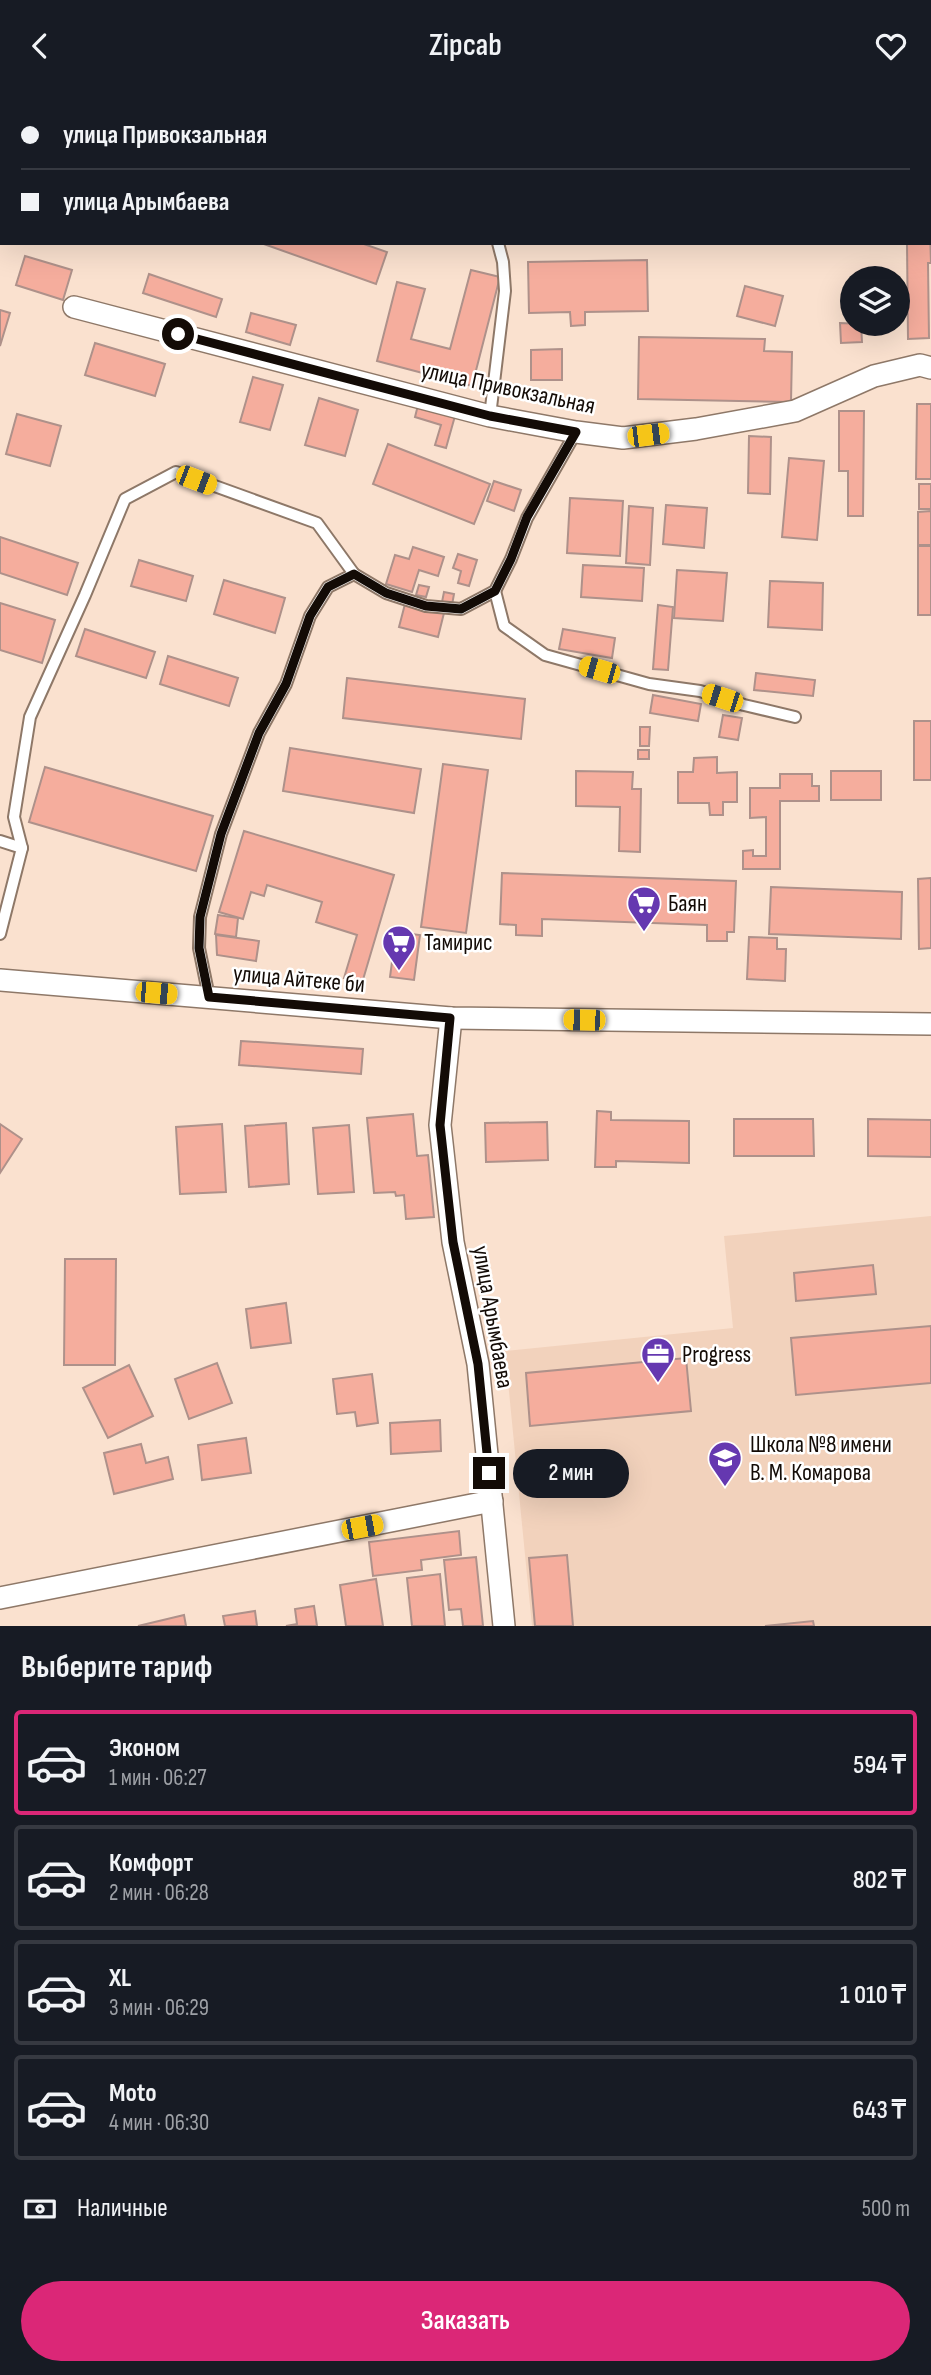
<!DOCTYPE html>
<html lang="ru">
<head>
<meta charset="utf-8">
<style>
	:root { --surface:#171b24; --page:#242831; --text:#f1f3f6; --muted:#9ea1a6; --line:#363941; --accent:#db2777 }
	body { margin:0; font-family:"Sofia Sans Condensed",sans-serif; background:var(--page); color:var(--text); height:100vh; display:flex; flex-direction:column; font-size:26px; white-space:nowrap }
	* { box-sizing:border-box; margin:0 }
	p { font-size:23px; color:var(--muted) }
	.icon { flex:none; width:38px; height:38px; fill:none; stroke:currentColor; stroke-width:2; stroke-linecap:round; stroke-linejoin:round }
	.map { position:relative; height:1535px; overflow:hidden }
	.sheet { display:flex; flex-direction:column; background:var(--surface); flex:1 }
	.sheet>* { flex:none }
	.banner { position:absolute; left:0px; top:0px; width:931px; height:154px; box-shadow:0 7px 28px #0002; display:grid; align-content:center; height:154px; padding:0 21px; background:var(--surface) }
	.fabs { position:absolute; left:840px; top:175px; display:grid; gap:14px }
	.fabs a { display:grid; place-items:center; width:70px; height:70px; border-radius:50%; background:var(--surface); box-shadow:0 7px 28px #0002; font-size:35px }
	.end { position:absolute; width:32px; height:32px; margin:-16px; border:9px solid #130b06; background:#fff; box-shadow:0 0 0 4px #fff }
	.from { border-radius:50% }
	.bubble { position:absolute; height:49px; border-radius:24px; background:var(--surface); box-shadow:0 7px 28px #0002; font-size:23px; font-weight:600; line-height:49px; text-align:center }
	.car { position:absolute; width:21px; height:42px; margin:-21px -10px; border-radius:9px; box-shadow:0 0 5px 2px #0007; background:linear-gradient(#f5c518 24%,#345 0 40%,#f5c518 0 76%,#345 0 86%,#f5c518 0) }
	.banner b { display:flex; align-items:center; gap:24px; height:66px; font-size:26px }
	.banner b+b { border-top:2px solid var(--line) }
	.banner i { width:18px; height:18px; background:var(--text) }
	ul { padding:0; list-style:none }
	li { display:flex; align-items:center; gap:21px; height:105px; margin:0 14px 10px; padding:0 7px; border:4px solid var(--line); border-radius:7px }
	li div { flex:1 }
	li b { display:block; font-size:26px }
	li em { font-style:normal; font-weight:600 }
	li.on { border-color:var(--accent) }
	li>.icon { width:63px; height:63px; stroke-width:1.5 }
	h2 { padding:0 21px; font-size:32px; line-height:84px }
	.pay { display:flex; align-items:center; gap:18px; height:77px; padding:0 21px; font-size:26px }
	.pay p { margin-inline-start:auto }
	.button { display:flex; gap:14px; margin-top:auto; padding:14px 21px }
	.button a { flex:1; height:80px; border-radius:42px; background:var(--accent); color:#fff; font-size:28px; font-weight:600; line-height:80px; text-align:center }
	header { display:flex; justify-content:space-between; align-items:center; height:91px; padding:0 21px; background:var(--surface); font-size:32px; font-weight:600 }
	.map>svg:first-child { display:block }
	.built { fill:#f2d2bc }
	.building { fill:#f5ad9d; stroke:#ae918a; stroke-width:2 }
	.lines { fill:none; stroke-linecap:round; stroke-linejoin:round }
	.lane-casing { stroke:#8e7868; stroke-width:14 }
	.street-casing { stroke:#8e7868; stroke-width:24 }
	.lane { stroke:#fff; stroke-width:10 }
	.street { stroke:#fff; stroke-width:21 }
	.route { stroke:#130b06; stroke-width:9 }
	.labels { text-anchor:middle; dominant-baseline:central; stroke-width:5; stroke-linejoin:round; paint-order:stroke }
	.street-label { font-size:24px; fill:#130b06; stroke:#fff }
	.poi-label { font-size:24px; fill:#130b06; stroke:#fff; text-anchor:start }
</style>
</head>
<body>
<header><svg class="icon" aria-label="back" viewBox="0 0 24 24"><path d="M15 5l-7 7 7 7"/></svg>Zipcab<svg class="icon" aria-label="heart" viewBox="0 0 24 24"><path d="M12 20l-8-8c-3-5 5-10 8-4 3-6 11-1 8 4z"/></svg></header>
<div class="map">
<svg width="931" height="1535" viewBox="0 0 931 1535">
	<rect width="100%" height="100%" fill="#fae1cf"/>
	<!-- built -->
	<polygon class="built" points="931,1125 931,1535 532,1535 505,1260 733,1237 724,1145"/>
	<!-- building -->
	<g class="building">
		<rect x="372" y="0" width="111" height="2"/>
		<polygon points="0,23 2,23 0,74"/>
		<polygon points="929,110 931,172 928,172 929,247 908,248 907,152 929,152"/>
		<polygon points="261,152 361,152 387,161 376,193"/>
		<polygon points="25,165 72,179 63,209 16,194"/>
		<polygon points="647,169 648,220 585,221 585,234 571,235 570,221 529,222 528,171"/>
		<polygon points="471,179 500,186 472,295 377,270 397,191 425,198 411,248 450,258"/>
		<polygon points="149,183 222,208 216,226 143,202"/>
		<polygon points="745,195 783,205 775,235 737,225"/>
		<polygon points="0,219 10,222 0,255"/>
		<polygon points="251,222 296,234 290,254 246,241"/>
		<polygon points="840,232 861,233 862,251 841,252"/>
		<polygon points="639,246 765,248 764,260 792,261 791,311 638,308"/>
		<polygon points="95,252 165,273 155,305 85,284"/>
		<polygon points="562,258 562,289 531,289 531,259"/>
		<polygon points="253,286 283,294 270,339 240,331"/>
		<polygon points="319,307 358,319 345,365 305,354"/>
		<polygon points="917,313 931,313 931,388 916,388"/>
		<polygon points="418,314 455,325 446,357 435,354 441,334 415,326"/>
		<polygon points="839,320 864,320 863,425 848,425 848,380 839,380"/>
		<polygon points="17,323 61,335 50,375 6,363"/>
		<polygon points="749,345 771,346 770,403 748,402"/>
		<polygon points="388,353 490,393 474,433 373,393"/>
		<polygon points="789,367 824,370 817,449 782,446"/>
		<polygon points="494,390 521,399 514,420 487,410"/>
		<rect x="919" y="393" width="12" height="25"/>
		<polygon points="570,407 623,410 620,465 567,462"/>
		<polygon points="666,414 707,417 704,457 663,453"/>
		<polygon points="629,415 653,417 650,474 626,472"/>
		<polygon points="931,420 931,454 918,454 918,421"/>
		<polygon points="0,446 78,472 67,504 0,482"/>
		<rect x="918" y="455" width="13" height="69"/>
		<polygon points="413,456 444,466 438,485 419,479 412,501 386,493 395,464 409,468"/>
		<polygon points="458,463 477,469 469,495 458,492 461,480 453,477"/>
		<polygon points="139,469 193,485 186,510 131,495"/>
		<polygon points="583,474 644,477 642,510 581,506"/>
		<polygon points="677,479 727,482 723,530 674,527"/>
		<polygon points="224,489 285,507 275,542 214,523"/>
		<polygon points="770,490 823,492 822,539 768,536"/>
		<polygon points="419,494 429,496 426,506 416,504"/>
		<polygon points="444,501 454,503 452,514 442,511"/>
		<polygon points="0,512 55,529 42,572 0,559"/>
		<polygon points="405,513 444,522 438,546 399,536"/>
		<polygon points="658,514 673,516 668,579 653,578"/>
		<polygon points="85,538 155,561 146,587 76,565"/>
		<polygon points="563,538 615,547 612,567 559,558"/>
		<polygon points="168,565 238,587 229,615 160,593"/>
		<polygon points="756,582 815,589 813,605 754,599"/>
		<polygon points="347,587 525,608 521,648 343,627"/>
		<polygon points="653,604 701,613 698,630 650,622"/>
		<polygon points="723,624 742,627 738,649 719,646"/>
		<rect x="914" y="630" width="17" height="59"/>
		<polygon points="640,636 650,636 649,655 640,655"/>
		<polygon points="290,657 421,678 414,722 283,700"/>
		<rect x="638" y="659" width="11" height="9"/>
		<polygon points="717,666 717,682 737,681 737,711 723,711 723,724 710,724 709,712 678,712 678,681 693,681 694,667"/>
		<polygon points="443,673 488,679 466,842 421,836"/>
		<polygon points="45,676 213,725 196,780 29,731"/>
		<polygon points="576,680 633,681 632,698 641,698 640,761 619,760 620,716 576,715"/>
		<rect x="831" y="680" width="50" height="29"/>
		<polygon points="780,683 812,683 812,695 819,695 819,710 780,710 780,778 743,778 743,760 753,759 753,765 766,765 766,726 750,727 750,697 780,697"/>
		<polygon points="244,740 394,784 362,892 344,887 357,844 316,831 322,811 267,794 264,805 251,801 243,828 219,821"/>
		<polygon points="502,782 736,790 734,841 727,841 727,850 707,850 707,834 542,828 542,845 516,844 516,834 500,833"/>
		<polygon points="931,787 931,857 919,858 918,788"/>
		<polygon points="771,796 902,801 901,848 769,843"/>
		<polygon points="218,824 238,827 236,846 215,843"/>
		<polygon points="396,841 420,844 414,889 390,886"/>
		<polygon points="216,844 259,850 256,870 217,864"/>
		<polygon points="749,846 777,847 777,858 786,858 785,890 747,888"/>
		<polygon points="241,950 363,958 361,983 239,974"/>
		<polygon points="597,1020 611,1021 611,1029 689,1030 689,1072 616,1070 616,1076 595,1076"/>
		<polygon points="413,1023 417,1065 428,1064 434,1126 406,1128 404,1104 396,1105 395,1101 374,1102 367,1027"/>
		<polygon points="734,1028 813,1028 814,1065 734,1065"/>
		<polygon points="868,1028 931,1029 931,1066 868,1065"/>
		<polygon points="547,1031 548,1069 486,1071 485,1032"/>
		<polygon points="286,1032 289,1093 249,1096 245,1035"/>
		<polygon points="0,1033 22,1048 0,1082"/>
		<polygon points="222,1033 226,1101 180,1103 176,1036"/>
		<polygon points="349,1034 354,1101 318,1103 313,1037"/>
		<polygon points="65,1168 116,1168 115,1274 64,1274"/>
		<polygon points="873,1174 876,1203 796,1210 794,1182"/>
		<polygon points="286,1212 291,1252 251,1257 246,1218"/>
		<polygon points="931,1235 931,1292 796,1304 791,1247"/>
		<polygon points="686,1267 691,1320 530,1335 526,1282"/>
		<polygon points="217,1272 232,1312 189,1328 175,1288"/>
		<polygon points="129,1274 153,1325 108,1347 83,1297"/>
		<polygon points="372,1283 378,1332 357,1335 355,1321 337,1323 333,1288"/>
		<polygon points="440,1329 441,1360 391,1363 390,1332"/>
		<polygon points="246,1347 251,1382 202,1389 198,1354"/>
		<polygon points="141,1353 146,1372 168,1366 173,1388 114,1403 104,1362"/>
		<polygon points="459,1440 461,1464 421,1469 422,1479 373,1485 369,1451"/>
		<polygon points="567,1464 573,1535 535,1535 529,1467"/>
		<polygon points="476,1466 483,1535 463,1535 461,1518 449,1519 444,1469"/>
		<polygon points="440,1483 445,1535 412,1535 407,1487"/>
		<polygon points="376,1488 383,1535 346,1535 340,1494"/>
		<polygon points="314,1515 317,1535 286,1535 297,1533 295,1518"/>
		<polygon points="255,1520 257,1535 225,1535 223,1525"/>
		<polygon points="184,1524 186,1535 138,1535"/>
		<polygon points="813,1530 814,1535 765,1535"/>
	</g>
	<g class="lines">
		<!-- lane casing -->
		<g class="lane-casing">
			<g id="lane">
				<polyline points="490,325 505,200 503,171 498,152"/>
				<polyline points="495,500 504,535 545,564 649,593 700,600 744,614 795,626"/>
				<polyline points="0,750 22,757 0,843"/>
				<polyline points="22,757 14,726 30,626 85,504 125,408 176,381 317,432 354,483 386,502 426,515 461,518 495,500 511,468 527,427 576,341"/>
				<polyline points="209,906 199,857 200,826 221,743 259,642 286,593 310,525 328,496 354,483"/>
			</g>
		</g>
		<!-- street casing -->
		<g class="street-casing">
			<g id="street">
				<polyline points="74,216 490,325 576,341 623,347 696,338 795,320 874,285 920,274 931,277"/>
				<polyline points="0,889 451,927 931,933"/>
				<polyline points="451,927 440,1034 453,1151 478,1273 504,1535"/>
				<polyline points="0,1507 492,1410"/>
			</g>
		</g>
		<!-- lane -->
		<use href="#lane" class="lane"/>
		<!-- street -->
		<use href="#street" class="street"/>
	</g>
	<g class="lines">
		<!-- route -->
		<polyline class="route" points="178,243 490,325 576,341 527,426 511,468 495,500 461,518 426,515 386,502 354,483 328,496 310,525 286,593 259,642 221,743 200,826 199,857 209,906 450,927 440,1034 453,1151 478,1273 489,1382"/>
	</g>
	<!-- icons -->
	<defs>
		<g id="supermarket-pin" transform="scale(1.75)"><path d="M0 17L-7.5 6A9.5 9.5 0 1 1 7.5 6Z" fill="#6538b0" stroke="#fff"/><path d="M-6-5.5h2.5l.6 2H6L4.5 2H-2.5L-4.4-4H-6ZM-1.5 3.2a1.3 1.3 0 1 0 .1 0ZM3 3.2a1.3 1.3 0 1 0 .1 0Z" fill="#fff"/></g>
		<g id="office-pin" transform="scale(1.75)"><path d="M0 17L-7.5 6A9.5 9.5 0 1 1 7.5 6Z" fill="#6538b0" stroke="#fff"/><path d="M-6-3h4V-5.5h4V-3h4V5H-6ZM-1-4.5V-3h2v-1.5ZM-6 0V1H6V0Z" fill="#fff"/></g>
		<g id="school-pin" transform="scale(1.75)"><path d="M0 17L-7.5 6A9.5 9.5 0 1 1 7.5 6Z" fill="#6538b0" stroke="#fff"/><path d="M0-5L7-2L0 1L-7-2ZM-4 1L0 2.5L4 1V4Q0 6-4 4Z" fill="#fff"/></g>
	</defs>
	<g fill-rule="evenodd">
		<use href="#supermarket-pin" x="644" y="812"/>
		<use href="#supermarket-pin" x="399" y="851"/>
		<use href="#office-pin" x="658" y="1263"/>
		<use href="#school-pin" x="725" y="1367"/>
	</g>
	<g class="labels">
		<!-- street labels -->
		<g class="street-label">
			<text transform="translate(508 297) rotate(12)">улица Привокзальная</text>
			<text transform="translate(299 888) rotate(5)">улица Айтеке би</text>
			<text transform="translate(493 1226) rotate(80)">улица Арымбаева</text>
		</g>
		<!-- poi labels -->
		<g class="poi-label">
			<text x="668" y="812">Баян</text>
			<text x="424" y="851">Тамирис</text>
			<text x="682" y="1263">Progress</text>
			<text x="750" y="1353">Школа №8 имени<tspan x="750" dy="28">В. М. Комарова</tspan></text>
		</g>
	</g>
</svg>
<div class="fabs">
<a><svg class="icon" aria-label="layers" viewBox="0 0 24 24"><path d="M12 4l9 5-9 5-9-5zM3 14l9 5 9-5"/></svg></a>
</div>
<i class="end from" style="left:178px;top:243px"></i>
<i class="end" style="left:489px;top:1382px"></i>
<div class="bubble" style="left:513px;top:1358px;width:116px">2 мин</div>
<i class="car" style="left:648px;top:344px;rotate:83deg"></i>
<i class="car" style="left:196px;top:389px;rotate:111deg"></i>
<i class="car" style="left:599px;top:579px;rotate:286deg"></i>
<i class="car" style="left:722px;top:607px;rotate:288deg"></i>
<i class="car" style="left:156px;top:902px;rotate:95deg"></i>
<i class="car" style="left:584px;top:929px;rotate:271deg"></i>
<i class="car" style="left:362px;top:1436px;rotate:79deg"></i>
<div class="banner">
<b><i class="from"></i>улица Привокзальная</b>
<b><i></i>улица Арымбаева</b>
</div>
</div>
<section class="sheet">
<h2>Выберите тариф</h2>
<ul>
<li class="on"><svg class="icon" aria-label="car" viewBox="0 0 24 24"><path d="M5 17H2v-5l4-1 3-4h7l3 4 3 1v5h-3M9 17h6M6 11h13"/><circle cx="7" cy="17" r="2"/><circle cx="17" cy="17" r="2"/></svg><div><b>Эконом</b><p>1 мин · 06:27</p></div><em>594 ₸</em></li>
<li><svg class="icon" aria-label="car" viewBox="0 0 24 24"><path d="M5 17H2v-5l4-1 3-4h7l3 4 3 1v5h-3M9 17h6M6 11h13"/><circle cx="7" cy="17" r="2"/><circle cx="17" cy="17" r="2"/></svg><div><b>Комфорт</b><p>2 мин · 06:28</p></div><em>802 ₸</em></li>
<li><svg class="icon" aria-label="car" viewBox="0 0 24 24"><path d="M5 17H2v-5l4-1 3-4h7l3 4 3 1v5h-3M9 17h6M6 11h13"/><circle cx="7" cy="17" r="2"/><circle cx="17" cy="17" r="2"/></svg><div><b>XL</b><p>3 мин · 06:29</p></div><em>1 010 ₸</em></li>
<li><svg class="icon" aria-label="car" viewBox="0 0 24 24"><path d="M5 17H2v-5l4-1 3-4h7l3 4 3 1v5h-3M9 17h6M6 11h13"/><circle cx="7" cy="17" r="2"/><circle cx="17" cy="17" r="2"/></svg><div><b>Moto</b><p>4 мин · 06:30</p></div><em>643 ₸</em></li>
</ul>
<div class="pay"><svg class="icon" aria-label="cash" viewBox="0 0 24 24"><path d="M3 7h18v10H3z"/><circle cx="12" cy="12" r="2"/></svg>Наличные<p>500 m</p></div>
<div class="button"><a>Заказать</a></div>
</section>
</body>
</html>
